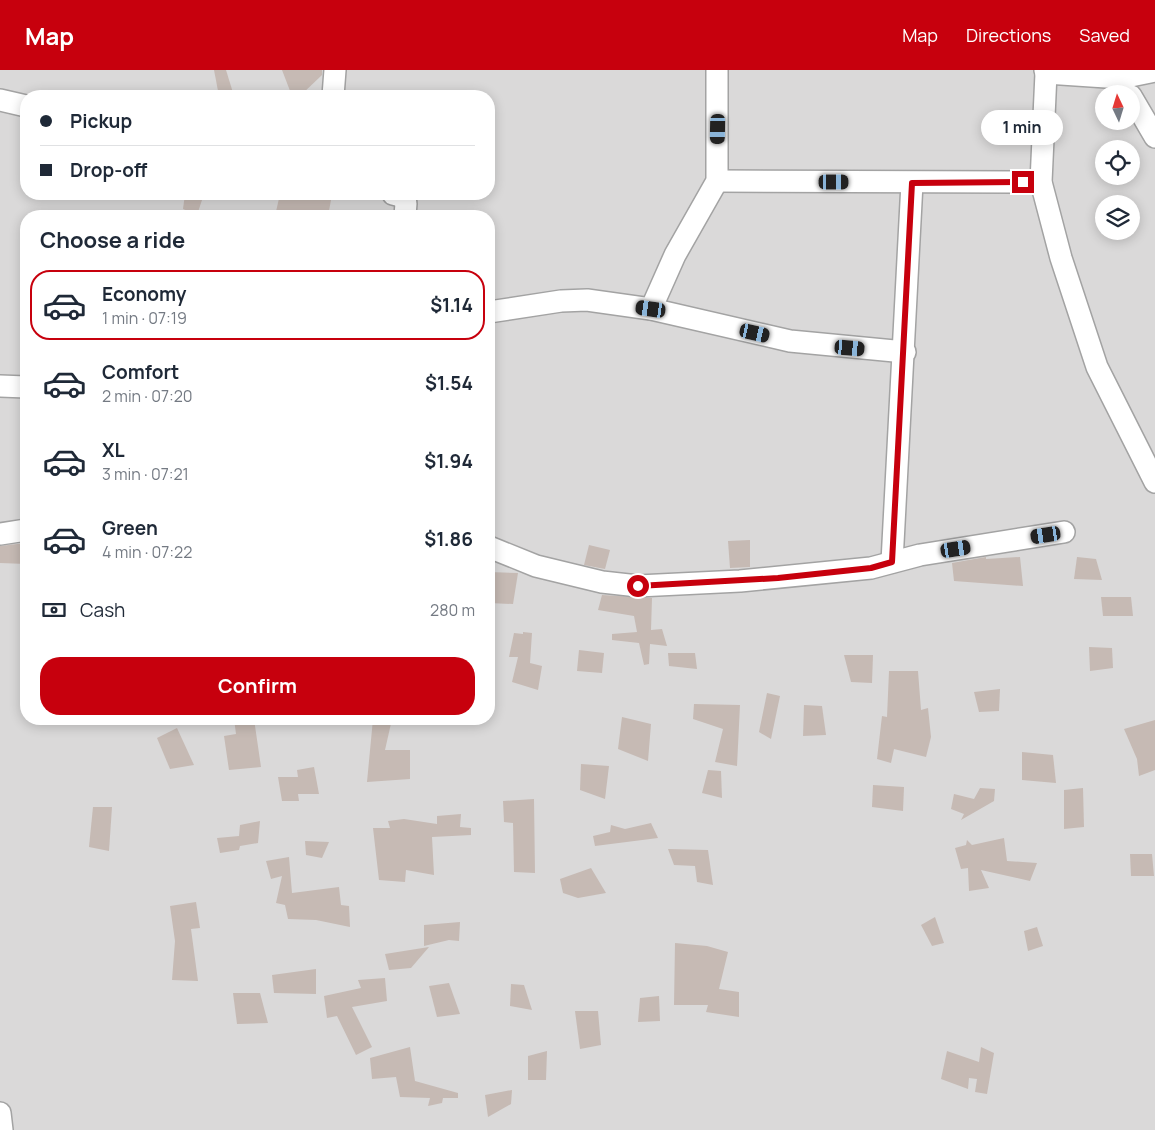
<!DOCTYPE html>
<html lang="en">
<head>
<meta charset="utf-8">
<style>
	:root { --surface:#fff; --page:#f2f2f3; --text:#1f2937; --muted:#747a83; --line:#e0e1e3; --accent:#c7000d }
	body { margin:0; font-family:Manrope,sans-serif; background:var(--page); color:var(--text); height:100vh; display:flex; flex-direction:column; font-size:19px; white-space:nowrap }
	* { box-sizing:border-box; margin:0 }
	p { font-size:16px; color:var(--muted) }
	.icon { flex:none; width:28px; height:28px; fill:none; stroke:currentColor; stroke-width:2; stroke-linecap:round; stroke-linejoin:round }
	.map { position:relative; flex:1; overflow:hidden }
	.drawer { position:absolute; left:20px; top:140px; width:475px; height:515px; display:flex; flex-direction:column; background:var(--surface); border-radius:20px; box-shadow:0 2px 12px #0003 }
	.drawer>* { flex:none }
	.hud { position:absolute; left:20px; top:20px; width:475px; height:110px; border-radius:20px; box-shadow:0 2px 12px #0003; display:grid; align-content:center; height:110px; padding:0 20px; background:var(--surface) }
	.needle { width:32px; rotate:356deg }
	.tools { position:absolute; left:1095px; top:15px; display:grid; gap:10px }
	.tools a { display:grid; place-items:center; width:45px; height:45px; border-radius:50%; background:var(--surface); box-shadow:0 2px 12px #0003; font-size:25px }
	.end { position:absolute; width:22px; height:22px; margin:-11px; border:6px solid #c7000d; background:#fff; box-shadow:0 0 0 2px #fff }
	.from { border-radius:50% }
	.bubble { position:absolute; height:35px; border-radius:18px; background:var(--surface); box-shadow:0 2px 12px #0003; font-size:16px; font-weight:700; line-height:35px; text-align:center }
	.car { position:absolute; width:15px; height:30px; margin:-15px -8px; border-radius:6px; box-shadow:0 0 4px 1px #0007; background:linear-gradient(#222 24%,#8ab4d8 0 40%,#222 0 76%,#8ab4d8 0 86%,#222 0) }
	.hud b { display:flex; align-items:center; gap:18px; height:48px; font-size:19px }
	.hud b+b { border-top:1px solid var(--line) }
	.hud i { width:12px; height:12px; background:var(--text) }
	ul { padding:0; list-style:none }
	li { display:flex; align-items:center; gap:15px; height:70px; margin:0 10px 8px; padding:0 10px; border:2px solid transparent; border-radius:20px }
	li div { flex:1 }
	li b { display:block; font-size:19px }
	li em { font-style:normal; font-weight:700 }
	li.on { border-color:var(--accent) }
	li>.icon { width:45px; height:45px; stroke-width:1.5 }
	h2 { padding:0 20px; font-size:22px; line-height:60px }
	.pay { display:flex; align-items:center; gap:12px; height:55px; padding:0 20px; font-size:19px }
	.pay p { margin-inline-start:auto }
	.primary-button { display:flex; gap:10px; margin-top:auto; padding:10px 20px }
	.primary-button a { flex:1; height:58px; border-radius:20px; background:var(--accent); color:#fff; font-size:20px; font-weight:700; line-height:58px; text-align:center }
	header { display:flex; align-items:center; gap:30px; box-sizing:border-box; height:70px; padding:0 25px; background:var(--accent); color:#fff }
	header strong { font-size:24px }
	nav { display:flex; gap:28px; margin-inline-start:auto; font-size:18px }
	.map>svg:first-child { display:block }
	.residential { fill:#dad9d9; fill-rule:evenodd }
	.building { fill:#c6bab4 }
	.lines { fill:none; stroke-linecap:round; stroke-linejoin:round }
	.minor-casing { stroke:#a3a3a3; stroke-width:24 }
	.minor { stroke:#fff; stroke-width:21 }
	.route { stroke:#c7000d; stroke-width:6 }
</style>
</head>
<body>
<header>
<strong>Map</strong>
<nav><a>Map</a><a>Directions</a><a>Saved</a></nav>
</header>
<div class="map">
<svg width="1155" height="1060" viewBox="0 0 1155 1060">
	<rect width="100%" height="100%" fill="#eee9e1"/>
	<!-- residential -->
	<path class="residential" d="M 0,0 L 1155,0 L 1155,1060 L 0,1060 ZM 1104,24 L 1131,24 L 1131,51 L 1104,51 ZM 26,26 L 489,26 L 489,124 L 26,124 ZM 1104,79 L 1131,79 L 1131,106 L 1104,106 ZM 1104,134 L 1131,134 L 1131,161 L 1104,161 ZM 26,146 L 489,146 L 489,649 L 26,649 Z"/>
	<!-- building -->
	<g class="building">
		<polygon points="214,0 226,0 234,26 219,26"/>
		<polygon points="282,0 322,0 322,5 300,26 292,26"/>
		<polygon points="185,124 204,124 197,145 183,139"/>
		<polygon points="280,124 309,124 331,130 328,146 275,146"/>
		<polygon points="750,470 750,497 730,498 728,471"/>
		<polygon points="26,473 26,494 0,493 0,476"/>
		<polygon points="589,475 610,480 605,499 584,495"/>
		<polygon points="986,487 986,489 1020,487 1023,516 954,511 952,493"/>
		<polygon points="1077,487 1096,489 1102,510 1074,509"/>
		<polygon points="489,502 518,503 513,534 489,533"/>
		<polygon points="602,525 652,528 651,560 662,559 667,576 650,574 649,594 644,595 639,573 612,570 612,564 637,562 634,546 598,540"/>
		<polygon points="1101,527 1131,527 1133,546 1103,546"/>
		<polygon points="523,562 532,563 530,593 542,596 538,620 512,612 518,587 509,587 514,563 523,564"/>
		<polygon points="1089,577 1112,578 1113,598 1090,601"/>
		<polygon points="579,580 604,583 602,603 577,601"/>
		<polygon points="668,583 695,583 697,599 669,596"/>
		<polygon points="844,585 873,585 872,613 851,612"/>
		<polygon points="889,601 918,601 921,640 928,638 931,667 926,687 894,679 891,693 877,689 882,646 887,647"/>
		<polygon points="1000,619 999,641 979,642 974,622"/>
		<polygon points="767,623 780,626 771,669 759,662"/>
		<polygon points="694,634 740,635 737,696 715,692 723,659 693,649"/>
		<polygon points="804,635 822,636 826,665 803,666"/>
		<polygon points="622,647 651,654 648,691 618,679"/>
		<polygon points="234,649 254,649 261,697 229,700 224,666 236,664"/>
		<polygon points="373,649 392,649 385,680 410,680 410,709 367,712"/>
		<polygon points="1155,650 1155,700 1139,706 1137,689 1124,659"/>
		<polygon points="177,658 194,695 170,699 157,668"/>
		<polygon points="1022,682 1053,685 1056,713 1022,710"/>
		<polygon points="581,694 609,696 605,729 580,720"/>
		<polygon points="314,697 319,724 298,724 299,731 282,731 278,707 298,707 297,700"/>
		<polygon points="708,700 721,701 722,728 702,723"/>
		<polygon points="873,715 904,717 903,741 872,737"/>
		<polygon points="980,718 995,719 994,731 961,750 964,744 951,739 954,724 974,729"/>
		<polygon points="1083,718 1084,757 1064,759 1064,720"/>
		<polygon points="534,729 535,803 514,802 513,753 504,752 503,731"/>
		<polygon points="93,737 112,737 109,781 89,777"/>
		<polygon points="461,744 460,757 471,758 471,765 432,767 434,805 406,800 405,812 379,810 373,758 390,758 388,751 404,749 437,754 437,746"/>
		<polygon points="260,751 258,773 240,776 239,780 220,783 217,768 239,766 240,755"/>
		<polygon points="651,753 658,768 595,776 593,766 610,762 611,755 625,759"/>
		<polygon points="1004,768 1007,791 1037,793 1030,811 981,800 989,818 969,821 968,798 961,799 955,778 966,775 967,770 972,775"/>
		<polygon points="305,771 329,772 322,788 306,785"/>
		<polygon points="668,779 708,780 713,815 697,812 695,796 674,795"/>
		<polygon points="1130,784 1152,784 1154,806 1131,806"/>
		<polygon points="289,787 292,823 339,817 341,835 349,836 350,857 316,850 288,849 285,835 276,833 282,806 271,809 266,791"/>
		<polygon points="591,798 606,823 578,828 563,823 560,809"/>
		<polygon points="196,832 200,858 191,859 198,911 172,910 175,871 170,836"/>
		<polygon points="935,847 944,873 932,876 921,855"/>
		<polygon points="460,852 459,871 449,870 424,876 424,855"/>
		<polygon points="1037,857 1043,876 1028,881 1024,861"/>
		<polygon points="675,873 707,876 728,882 719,919 739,922 739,947 706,942 708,935 674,935"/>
		<polygon points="429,877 411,898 389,900 385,884"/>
		<polygon points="316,899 316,924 274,923 272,905"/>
		<polygon points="385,908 387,931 352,937 372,977 356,985 337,946 327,948 324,926 361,918 358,910"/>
		<polygon points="449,913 460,944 437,947 429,916"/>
		<polygon points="511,914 524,915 532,940 510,936"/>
		<polygon points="233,923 260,923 268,953 237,954"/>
		<polygon points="659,926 660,951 638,952 640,928"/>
		<polygon points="575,941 598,941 601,975 580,979"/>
		<polygon points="410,977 415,1011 458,1023 458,1028 443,1028 442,1033 428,1036 430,1028 400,1027 396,1007 372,1009 370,988"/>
		<polygon points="981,977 994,983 987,1024 975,1022 977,1009 969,1008 968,1019 941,1009 947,981 979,992"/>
		<polygon points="547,981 546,1010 528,1010 528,986"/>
		<polygon points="512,1020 511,1034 488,1047 485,1025"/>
	</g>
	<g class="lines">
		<!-- minor casing -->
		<g class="minor-casing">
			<g id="minor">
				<polyline points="1045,0 1046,3 1121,8 1155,1"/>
				<polyline points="1046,3 1041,112 1061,188 1097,297 1155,412"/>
				<polyline points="333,26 335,0"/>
				<polyline points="1131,26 1155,67"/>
				<polyline points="0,30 26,36"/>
				<polyline points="717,111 1041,112"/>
				<polyline points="393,124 401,126 406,133 405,146"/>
				<polyline points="651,239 675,185 717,111 717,0"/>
				<polyline points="489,242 561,231 587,230 651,239 790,271 905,282"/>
				<polyline points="0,316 26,317"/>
				<polyline points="0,464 26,460"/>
				<polyline points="489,477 536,496 602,512 638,516 740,511 871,498 920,485 1064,462"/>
				<polyline points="892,492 912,113"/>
				<polyline points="0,1043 2,1060"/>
			</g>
		</g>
		<!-- minor -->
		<use href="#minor" class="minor"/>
	</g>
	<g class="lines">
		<!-- route -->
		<polyline class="route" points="638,516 778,508 871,498 892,492 912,113 1023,112"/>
	</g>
</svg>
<div class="tools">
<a><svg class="needle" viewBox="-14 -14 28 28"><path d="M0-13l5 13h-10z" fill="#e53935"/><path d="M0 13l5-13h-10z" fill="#747a83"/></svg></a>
<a><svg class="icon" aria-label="locate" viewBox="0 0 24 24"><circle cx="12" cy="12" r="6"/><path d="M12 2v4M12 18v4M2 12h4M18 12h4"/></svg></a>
<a><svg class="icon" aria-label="layers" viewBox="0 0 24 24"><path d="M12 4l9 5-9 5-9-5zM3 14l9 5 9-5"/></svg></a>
</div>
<i class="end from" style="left:638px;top:516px"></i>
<i class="end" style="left:1023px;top:112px"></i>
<div class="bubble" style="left:981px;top:40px;width:82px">1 min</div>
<i class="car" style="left:718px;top:59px;rotate:181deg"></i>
<i class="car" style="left:834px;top:112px;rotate:90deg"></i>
<i class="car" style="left:651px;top:239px;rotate:278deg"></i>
<i class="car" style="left:755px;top:263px;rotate:103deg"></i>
<i class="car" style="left:850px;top:278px;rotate:95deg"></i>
<i class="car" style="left:1046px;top:465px;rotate:261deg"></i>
<i class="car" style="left:956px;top:479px;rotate:81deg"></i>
<div class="hud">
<b><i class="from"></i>Pickup</b>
<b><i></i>Drop-off</b>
</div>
<section class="drawer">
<h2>Choose a ride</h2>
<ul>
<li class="on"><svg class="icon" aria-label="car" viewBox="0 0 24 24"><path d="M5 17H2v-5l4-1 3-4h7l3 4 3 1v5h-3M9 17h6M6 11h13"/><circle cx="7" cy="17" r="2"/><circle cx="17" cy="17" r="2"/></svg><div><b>Economy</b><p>1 min · 07:19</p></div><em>$1.14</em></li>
<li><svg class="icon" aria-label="car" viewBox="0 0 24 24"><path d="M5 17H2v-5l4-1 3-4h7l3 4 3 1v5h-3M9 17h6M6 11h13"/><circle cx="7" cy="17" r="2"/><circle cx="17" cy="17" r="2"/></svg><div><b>Comfort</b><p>2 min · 07:20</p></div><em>$1.54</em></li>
<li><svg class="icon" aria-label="car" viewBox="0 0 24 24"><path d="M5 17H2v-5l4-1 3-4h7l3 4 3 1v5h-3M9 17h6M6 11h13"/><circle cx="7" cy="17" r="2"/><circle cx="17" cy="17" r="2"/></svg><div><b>XL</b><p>3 min · 07:21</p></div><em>$1.94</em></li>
<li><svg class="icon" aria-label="car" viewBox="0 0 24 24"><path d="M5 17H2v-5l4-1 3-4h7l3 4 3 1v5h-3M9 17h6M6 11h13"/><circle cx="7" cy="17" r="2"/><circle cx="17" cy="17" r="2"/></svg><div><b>Green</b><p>4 min · 07:22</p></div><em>$1.86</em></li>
</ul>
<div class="pay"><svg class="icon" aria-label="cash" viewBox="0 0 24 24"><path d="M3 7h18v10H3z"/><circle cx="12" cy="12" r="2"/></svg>Cash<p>280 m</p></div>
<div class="primary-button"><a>Confirm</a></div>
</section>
</div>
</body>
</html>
